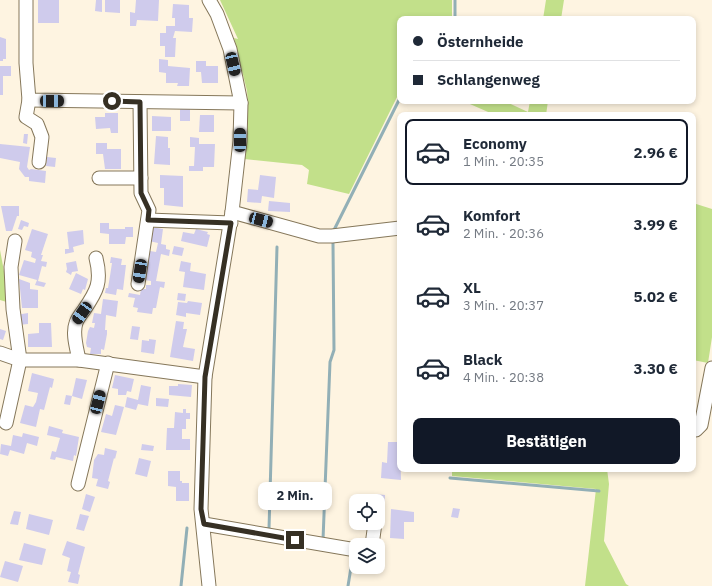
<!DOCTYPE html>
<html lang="de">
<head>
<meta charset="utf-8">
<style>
	:root { --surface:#fff; --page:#f6f6f7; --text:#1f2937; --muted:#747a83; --line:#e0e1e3; --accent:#111827 }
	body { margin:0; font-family:"IBM Plex Sans",sans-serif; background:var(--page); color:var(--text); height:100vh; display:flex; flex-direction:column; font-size:15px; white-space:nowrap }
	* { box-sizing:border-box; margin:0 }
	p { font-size:13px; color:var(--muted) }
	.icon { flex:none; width:22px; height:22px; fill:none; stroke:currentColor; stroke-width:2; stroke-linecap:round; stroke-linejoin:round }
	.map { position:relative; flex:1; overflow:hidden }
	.details { position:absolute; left:397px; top:112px; width:299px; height:360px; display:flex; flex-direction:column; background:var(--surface); border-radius:8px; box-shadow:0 2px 6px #0003 }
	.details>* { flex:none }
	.guide { position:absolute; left:397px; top:16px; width:299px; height:88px; border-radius:8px; box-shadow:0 2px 6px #0003; display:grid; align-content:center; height:88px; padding:0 16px; background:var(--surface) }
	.buttons { position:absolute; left:349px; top:494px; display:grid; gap:8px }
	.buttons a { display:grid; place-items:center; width:36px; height:36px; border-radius:8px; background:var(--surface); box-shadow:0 2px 6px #0003; font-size:20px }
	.end { position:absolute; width:18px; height:18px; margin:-9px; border:5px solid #363024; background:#fff; box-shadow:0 0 0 2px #fff }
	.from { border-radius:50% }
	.bubble { position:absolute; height:28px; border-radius:8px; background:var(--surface); box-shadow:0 2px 6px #0003; font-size:13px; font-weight:700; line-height:28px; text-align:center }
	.car { position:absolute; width:12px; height:24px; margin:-12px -6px; border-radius:5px; box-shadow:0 0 3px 1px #0007; background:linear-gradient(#222 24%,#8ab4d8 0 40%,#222 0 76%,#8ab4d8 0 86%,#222 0) }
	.guide b { display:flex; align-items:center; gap:14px; height:38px; font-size:15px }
	.guide b+b { border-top:1px solid var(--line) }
	.guide i { width:10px; height:10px; background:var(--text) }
	ul { padding:7px 0 0; list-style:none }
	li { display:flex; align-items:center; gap:12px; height:66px; margin:0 8px 6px; padding:0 8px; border:2px solid transparent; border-radius:8px }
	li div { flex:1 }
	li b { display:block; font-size:15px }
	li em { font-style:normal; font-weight:700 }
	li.selected { border-color:var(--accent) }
	li>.icon { width:36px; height:36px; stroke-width:1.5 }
	.action { display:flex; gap:8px; margin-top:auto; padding:8px 16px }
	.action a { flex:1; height:46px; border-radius:8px; background:var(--accent); color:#fff; font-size:16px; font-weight:700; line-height:46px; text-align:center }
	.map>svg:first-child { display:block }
	.green { fill:#c2e08a }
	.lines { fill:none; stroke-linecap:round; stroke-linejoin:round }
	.stream { stroke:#92afb6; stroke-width:3 }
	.building { fill:#cfcbec }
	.minor-casing { stroke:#85775a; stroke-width:15 }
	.minor { stroke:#fff; stroke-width:13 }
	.route { stroke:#363024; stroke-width:5 }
</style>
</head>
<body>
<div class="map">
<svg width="712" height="586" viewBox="0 0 712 586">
	<rect width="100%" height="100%" fill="#fef4e1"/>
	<!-- green -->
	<g class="green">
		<polygon points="220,0 452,0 452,19 400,19 400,91 349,194 307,184 309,170 302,165 244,159 248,103 247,91 234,38 238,39"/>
		<polygon points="546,0 564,0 561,19 543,19"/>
		<polygon points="463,101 504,101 528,112 530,101 548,101 546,115 495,115"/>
		<polygon points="693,203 712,209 712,337 708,363 693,360"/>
		<polygon points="0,250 10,303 0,300"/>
		<polygon points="452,469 607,469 609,484 604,541 626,584 629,586 585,586 596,489 452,476"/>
	</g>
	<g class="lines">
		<!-- stream -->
		<g class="stream">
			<polyline points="455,19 455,0"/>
			<polyline points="333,232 400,98"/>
			<polyline points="450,478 599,491"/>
			<polyline points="266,529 269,529 277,247"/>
			<polyline points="323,540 330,362 334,350 333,243"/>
			<polyline points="181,586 187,528"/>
			<polyline points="348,586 353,555"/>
		</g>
	</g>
	<!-- building -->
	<g class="building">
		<rect x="38" y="0" width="21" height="23"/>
		<polygon points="96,0 102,0 102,12 95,11"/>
		<polygon points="105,0 120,0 120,13 105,12"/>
		<polygon points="136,0 159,0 158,21 137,20 136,26 130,26 130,12 135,13"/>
		<polygon points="173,4 189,5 189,18 193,18 192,32 175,31 173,38 176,38 175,57 165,57 165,46 160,46 160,33 166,33 166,26 175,26 175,18 172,18"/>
		<polygon points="0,37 6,39 6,59 3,59 3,61 0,61"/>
		<polygon points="159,59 168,60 168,66 190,68 189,86 177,86 178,83 166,83 166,73 159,72"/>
		<polygon points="196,61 206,61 206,66 218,66 218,83 202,83 201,72 196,72"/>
		<polygon points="0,66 11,66 11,76 3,76 3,95 0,95"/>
		<rect x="180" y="109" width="10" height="12"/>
		<polygon points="105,113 118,113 118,133 111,133 110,128 96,129 95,117 105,117"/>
		<polygon points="200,115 214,115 214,132 199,132"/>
		<polygon points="152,116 171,117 171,131 152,131"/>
		<polygon points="24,134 28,134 27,144 23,143"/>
		<polygon points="156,136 168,137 168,148 170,148 170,165 154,164"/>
		<polygon points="190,137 199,138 199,144 215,144 214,167 203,167 203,171 189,171 189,166 194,166 195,147 190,147"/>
		<polygon points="96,143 107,143 107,149 121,149 121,169 105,169 103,154 96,154"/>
		<polygon points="0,144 30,147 27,167 29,170 31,169 46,171 45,183 29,181 29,177 25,177 19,169 20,162 0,158"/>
		<polygon points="47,157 56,158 55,167 46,166"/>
		<polygon points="160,175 183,176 183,207 164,205 164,188 160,188"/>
		<polygon points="260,175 276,177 274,198 262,196 261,203 247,202 248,189 258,190"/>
		<polygon points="269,201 290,203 290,212 268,211"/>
		<polygon points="1,206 19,206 19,216 17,216 12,231 6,231"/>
		<polygon points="21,220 29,223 28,227 24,226 22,230 18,229"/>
		<polygon points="100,223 109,223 109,229 125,229 125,227 133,227 133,237 126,237 125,244 109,244 109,234 100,233"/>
		<polygon points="151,227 163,229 161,244 166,245 166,249 170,250 169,256 161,254 156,281 165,282 164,288 160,287 156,308 153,308 152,314 137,312 138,308 133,307 135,298 128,297 129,293 140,295 141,289 146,289 146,285 151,285 151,281 145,280 147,253 150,251 156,252 158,243 149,241"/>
		<polygon points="32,229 48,234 41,255 43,255 41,261 47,262 46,267 42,266 38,281 46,283 44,287 35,285 37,280 19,275 24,260 35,263 36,259 31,257 32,252 25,250"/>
		<polygon points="196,229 208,232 207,234 210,235 207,247 181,241 183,232 194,234"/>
		<polygon points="83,230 84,244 73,247 74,252 65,254 65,249 69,249 67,232"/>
		<polygon points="174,246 184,248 182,256 172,254"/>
		<polygon points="111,257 122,259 121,265 126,265 123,290 117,289 116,295 105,293 106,288 108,288 110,276 112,263 110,263"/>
		<polygon points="76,261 78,271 72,272 71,275 66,272 67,269 66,263"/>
		<polygon points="181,261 191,263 190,271 206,274 204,290 183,287 185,272 179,271"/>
		<polygon points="76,273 88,279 85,290 83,289 81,294 69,289"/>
		<polygon points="19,279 30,283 30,289 38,290 38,308 22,308"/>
		<polygon points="178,293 186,294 185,301 177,300"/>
		<polygon points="103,299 118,301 116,317 106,315 105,330 107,330 107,334 104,350 101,349 101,354 90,354 91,348 87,347 86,343 88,331 90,327 94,328 95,323 92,323 94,313 101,314"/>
		<polygon points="188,301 202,303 200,315 186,313 186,317 176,315 178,302 187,303"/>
		<polygon points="28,313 28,324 18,325 16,315"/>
		<polygon points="176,321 184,322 183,329 187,329 183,347 195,349 193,361 170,357"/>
		<polygon points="39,323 51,323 52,347 28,347 28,334 39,333"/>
		<polygon points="132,326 140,327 138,340 130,339"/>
		<polygon points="0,329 6,331 3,340 0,339"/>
		<polygon points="149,339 156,340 154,354 141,352 142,340 149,341"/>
		<polygon points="32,373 54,379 52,388 50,387 44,410 40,409 36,427 20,423 25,405 33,407 36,402 38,393 28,391"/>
		<polygon points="115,375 134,379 131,392 127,391 126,395 118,395 118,389 112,388"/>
		<polygon points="76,378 87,380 82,399 72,396"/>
		<polygon points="178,384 192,385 191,397 169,395 169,386 178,386"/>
		<polygon points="141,385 151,387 148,406 138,404 136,410 125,407 127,397 138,400"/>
		<polygon points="66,395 72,396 70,405 64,404"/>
		<polygon points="156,398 169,399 168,407 156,406"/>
		<polygon points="115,405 124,407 116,435 101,432 106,414 112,416"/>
		<polygon points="183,409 186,409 186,413 190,413 190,419 186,419 186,429 182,429 182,439 190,439 190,450 166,450 167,428 174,428 175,412 183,413"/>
		<polygon points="49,426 63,430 62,433 79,437 76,456 74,455 73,461 56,457 55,460 50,459 52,451 56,452 60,438 47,435"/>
		<polygon points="23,433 39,437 37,446 27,443 24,454 10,450 8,456 0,454 1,444 11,446 13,435 22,437"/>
		<polygon points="388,442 400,442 401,480 381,478 382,462 387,463"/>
		<polygon points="142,444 154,446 153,451 141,450"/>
		<polygon points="105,448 117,451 115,459 114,458 108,481 110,482 108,489 96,486 98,479 92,478 94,460 98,454 104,455"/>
		<polygon points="139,458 151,461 147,477 135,474"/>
		<polygon points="168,471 180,471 180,481 182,481 182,483 189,483 189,501 176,501 176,487 168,486"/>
		<polygon points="86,494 95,497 90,512 82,509"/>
		<polygon points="375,494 385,495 384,509 378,508 378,501 374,501"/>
		<polygon points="453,508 460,509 458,518 451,517"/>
		<polygon points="391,509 414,512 414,522 404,522 404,539 390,538"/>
		<polygon points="14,511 21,512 18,525 10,524"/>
		<polygon points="29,514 53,520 49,535 26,529"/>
		<polygon points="80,514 89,516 84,531 76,529"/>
		<polygon points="67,541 85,547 78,574 80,575 78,584 68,582 71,572 67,571 70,558 62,555"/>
		<polygon points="24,543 46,549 42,565 19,560"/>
		<polygon points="5,561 23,566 18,582 0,577"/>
	</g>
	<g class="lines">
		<!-- minor casing -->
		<g class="minor-casing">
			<g id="minor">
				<polyline points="26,0 26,63 29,100 241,103"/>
				<polyline points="209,0 217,14 230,49 241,103 240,141 232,212 205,377 201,509 209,586"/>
				<polyline points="29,100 26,117 37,124 42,137 39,162"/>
				<polyline points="99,178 141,178"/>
				<polyline points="232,212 319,236 332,236 400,228"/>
				<polyline points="148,220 231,223"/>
				<polyline points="138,284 149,210 141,193 140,102"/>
				<polyline points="0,353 20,360 79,360 205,377"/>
				<path d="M 79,360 C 77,349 72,334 76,323 C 77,319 81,314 84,310 C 97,291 102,282 96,258"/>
				<polyline points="6,423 20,360 13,309 11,267 15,241"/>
				<polyline points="693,430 696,430 701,425 712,368"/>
				<polyline points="78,484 108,363"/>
				<polyline points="204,524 356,550"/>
				<polyline points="372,545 375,523"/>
			</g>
		</g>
		<!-- minor -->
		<use href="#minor" class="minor"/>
	</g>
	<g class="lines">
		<!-- route -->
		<polyline class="route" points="112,101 140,102 141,193 149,210 148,220 231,223 205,377 201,509 204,524 295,540"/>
	</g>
</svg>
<div class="buttons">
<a><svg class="icon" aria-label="locate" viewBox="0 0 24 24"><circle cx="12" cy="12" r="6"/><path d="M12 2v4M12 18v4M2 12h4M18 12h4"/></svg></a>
<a><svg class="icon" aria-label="layers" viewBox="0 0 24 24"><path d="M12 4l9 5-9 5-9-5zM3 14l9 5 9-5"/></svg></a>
</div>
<i class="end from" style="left:112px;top:101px"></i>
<i class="end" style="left:295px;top:540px"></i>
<div class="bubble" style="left:258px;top:482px;width:74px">2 Min.</div>
<i class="car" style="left:233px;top:64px;rotate:167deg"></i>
<i class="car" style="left:52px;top:101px;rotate:90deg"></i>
<i class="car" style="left:240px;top:140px;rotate:0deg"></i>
<i class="car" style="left:261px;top:220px;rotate:105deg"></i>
<i class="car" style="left:140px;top:271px;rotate:189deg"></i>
<i class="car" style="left:82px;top:313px;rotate:215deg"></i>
<i class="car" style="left:98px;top:402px;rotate:14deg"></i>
<div class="guide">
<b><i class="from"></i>Östernheide</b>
<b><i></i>Schlangenweg</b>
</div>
<section class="details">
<ul>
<li class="selected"><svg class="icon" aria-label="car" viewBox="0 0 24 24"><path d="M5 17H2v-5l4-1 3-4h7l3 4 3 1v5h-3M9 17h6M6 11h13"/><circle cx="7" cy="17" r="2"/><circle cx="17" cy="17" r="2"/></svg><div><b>Economy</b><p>1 Min. · 20:35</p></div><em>2.96 €</em></li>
<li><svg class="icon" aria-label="car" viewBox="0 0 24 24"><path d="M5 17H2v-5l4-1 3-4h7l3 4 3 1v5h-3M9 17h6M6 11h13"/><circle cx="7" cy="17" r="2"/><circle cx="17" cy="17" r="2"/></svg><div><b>Komfort</b><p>2 Min. · 20:36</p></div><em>3.99 €</em></li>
<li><svg class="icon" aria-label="car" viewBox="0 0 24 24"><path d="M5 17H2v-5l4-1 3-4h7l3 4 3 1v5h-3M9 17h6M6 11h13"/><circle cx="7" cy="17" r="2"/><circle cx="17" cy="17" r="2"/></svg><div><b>XL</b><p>3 Min. · 20:37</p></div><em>5.02 €</em></li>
<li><svg class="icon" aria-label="car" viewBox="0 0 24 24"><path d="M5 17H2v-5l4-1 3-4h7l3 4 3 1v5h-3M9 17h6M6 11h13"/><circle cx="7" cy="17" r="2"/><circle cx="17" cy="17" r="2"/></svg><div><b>Black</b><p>4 Min. · 20:38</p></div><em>3.30 €</em></li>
</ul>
<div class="action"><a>Bestätigen</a></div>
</section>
</div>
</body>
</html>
